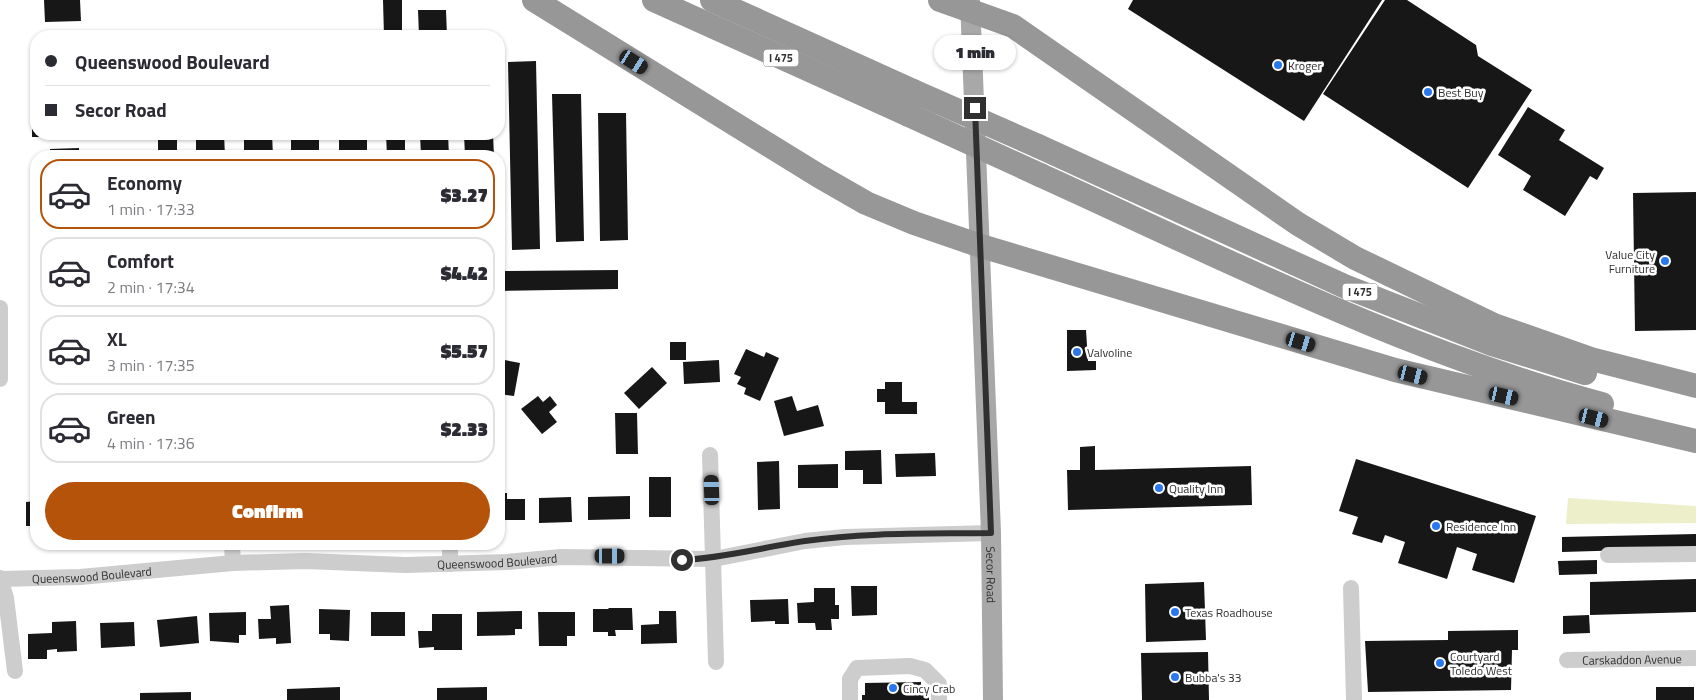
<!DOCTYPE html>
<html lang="en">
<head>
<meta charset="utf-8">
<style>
	:root { --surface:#fff; --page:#f7f7f7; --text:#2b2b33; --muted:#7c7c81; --line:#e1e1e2; --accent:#b45309 }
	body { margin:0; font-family:"Titillium Web",sans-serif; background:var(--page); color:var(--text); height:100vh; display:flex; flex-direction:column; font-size:19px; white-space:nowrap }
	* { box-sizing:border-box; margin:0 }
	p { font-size:16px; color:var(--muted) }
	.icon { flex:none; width:28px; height:28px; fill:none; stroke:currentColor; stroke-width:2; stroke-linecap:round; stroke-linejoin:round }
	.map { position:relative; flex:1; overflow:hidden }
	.panel { position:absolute; left:30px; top:150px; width:475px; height:400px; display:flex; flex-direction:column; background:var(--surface); border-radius:20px; box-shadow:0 1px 4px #0004 }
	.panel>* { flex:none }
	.banner { position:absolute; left:30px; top:30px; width:475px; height:110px; border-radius:20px; box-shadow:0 1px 4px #0004; display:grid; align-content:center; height:110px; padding:0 15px; background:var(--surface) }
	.end { position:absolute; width:22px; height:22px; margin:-11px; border:6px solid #303030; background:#fff; box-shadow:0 0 0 2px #fff }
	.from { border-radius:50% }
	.bubble { position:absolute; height:35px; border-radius:18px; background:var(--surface); box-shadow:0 1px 4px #0004; font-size:16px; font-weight:800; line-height:35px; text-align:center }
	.car { position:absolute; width:15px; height:30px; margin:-15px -8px; border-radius:6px; box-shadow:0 0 4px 1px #0007; background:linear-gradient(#222 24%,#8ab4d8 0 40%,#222 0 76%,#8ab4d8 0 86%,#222 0) }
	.banner b { display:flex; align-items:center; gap:18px; height:48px; font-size:19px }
	.banner b+b { border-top:1px solid var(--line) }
	.banner i { width:12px; height:12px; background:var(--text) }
	ul { padding:9px 0 0; list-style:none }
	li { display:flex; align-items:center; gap:15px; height:70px; margin:0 10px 8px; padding:0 5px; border:2px solid var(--line); border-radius:20px }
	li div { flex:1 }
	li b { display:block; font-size:19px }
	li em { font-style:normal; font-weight:800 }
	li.current { border-color:var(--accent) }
	li>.icon { width:45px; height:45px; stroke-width:1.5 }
	.button { display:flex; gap:10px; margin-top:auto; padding:10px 15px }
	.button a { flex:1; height:58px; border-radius:30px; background:var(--accent); color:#fff; font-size:20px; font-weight:800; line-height:58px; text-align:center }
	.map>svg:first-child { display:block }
	.water { fill:#ecefc9 }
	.building { fill:#171717 }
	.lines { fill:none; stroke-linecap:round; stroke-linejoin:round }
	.minor { stroke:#cdcdcd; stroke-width:16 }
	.major { stroke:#a8a8a8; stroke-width:20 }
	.highway { stroke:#979797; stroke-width:24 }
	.highway-bridge { stroke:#979797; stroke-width:24 }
	.route { stroke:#303030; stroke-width:6 }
	.poi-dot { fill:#2978f0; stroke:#fff; stroke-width:2 }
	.labels { text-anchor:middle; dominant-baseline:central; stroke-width:5; stroke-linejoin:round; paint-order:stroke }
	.shield { fill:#fff; stroke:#6e6e6e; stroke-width:1 }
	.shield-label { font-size:11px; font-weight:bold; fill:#303030 }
	.poi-label { font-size:12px; fill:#303030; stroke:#fff; text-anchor:start }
	.street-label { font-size:12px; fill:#303030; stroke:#fff }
</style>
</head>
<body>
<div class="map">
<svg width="1696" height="700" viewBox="0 0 1696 700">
	<rect width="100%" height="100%" fill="#fff"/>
	<!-- water -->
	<polygon class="water" points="1568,498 1696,506 1696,523 1566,524"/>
	<!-- building -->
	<g class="building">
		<polygon points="44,0 80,0 81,21 45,22"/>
		<polygon points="383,0 402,0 402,36 384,36"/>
		<polygon points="1133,0 1382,0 1304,121 1128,9"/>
		<polygon points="1385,0 1407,0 1476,45 1478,56 1532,90 1468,188 1323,94"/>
		<polygon points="418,10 446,10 447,36 419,36"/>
		<polygon points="536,61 540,249 512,250 508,62"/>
		<polygon points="552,94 581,94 584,241 556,242"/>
		<polygon points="1528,107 1565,130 1559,140 1604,168 1597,180 1590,176 1565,216 1523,190 1531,176 1498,155"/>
		<polygon points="598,113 626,113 628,240 600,241"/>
		<polygon points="32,121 36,121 36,134 48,134 48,137 32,137"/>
		<rect x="158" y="134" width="19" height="22"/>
		<polygon points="196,134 224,134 225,156 196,156"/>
		<polygon points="244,134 272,134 273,156 244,156"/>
		<rect x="291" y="134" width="28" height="22"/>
		<rect x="339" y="134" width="28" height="22"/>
		<polygon points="386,134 405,134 405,156 387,156"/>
		<polygon points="420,134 448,134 449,156 421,156"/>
		<polygon points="464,134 493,134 494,156 465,156"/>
		<polygon points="79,148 79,156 50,156 50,149"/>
		<polygon points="1696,192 1696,330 1635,331 1633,193"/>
		<polygon points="618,270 618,289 499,291 499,271"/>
		<polygon points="1067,330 1086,330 1088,361 1096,361 1096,370 1067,371"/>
		<rect x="670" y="342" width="16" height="18"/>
		<polygon points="746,349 764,357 766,352 779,358 760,401 744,394 746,388 737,384 741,377 734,374"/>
		<polygon points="499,359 520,363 514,396 499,394 501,383 499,383"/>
		<polygon points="719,360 720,382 684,384 683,362"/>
		<polygon points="652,367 667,383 639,409 624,393"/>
		<polygon points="885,382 902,382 902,402 917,402 917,414 885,414 885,402 877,402 877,389 885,389"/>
		<polygon points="538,396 543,402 550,396 557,405 549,412 557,422 542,434 521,409"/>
		<polygon points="792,396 797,411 818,405 824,426 784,436 774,401"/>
		<polygon points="615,413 637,413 638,454 616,454"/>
		<polygon points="1095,446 1095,470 1251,466 1252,505 1068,510 1067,470 1080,470 1080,447"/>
		<polygon points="881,450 882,484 863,484 863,470 845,470 845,451"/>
		<polygon points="935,453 936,476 896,477 895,454"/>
		<polygon points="1356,459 1536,516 1514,583 1472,570 1477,554 1457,547 1447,579 1398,563 1405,542 1385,535 1382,543 1352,534 1358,517 1339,511"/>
		<polygon points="779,461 780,509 758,510 757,462"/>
		<polygon points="838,464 838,488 798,488 798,465"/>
		<rect x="649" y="477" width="22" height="40"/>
		<polygon points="499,493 507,493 507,499 525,499 525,520 499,520"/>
		<polygon points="630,496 630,519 588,520 588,497"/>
		<polygon points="571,497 572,522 539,523 539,498"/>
		<polygon points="36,501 36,526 26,526 26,502"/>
		<polygon points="1696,534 1696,548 1562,552 1562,537"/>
		<rect x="41" y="544" width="17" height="2"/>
		<polygon points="1597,560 1597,574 1559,575 1558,561"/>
		<polygon points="1696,579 1696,612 1590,615 1590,582"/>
		<polygon points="1204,582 1206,640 1146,642 1145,584"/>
		<polygon points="851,586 877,586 877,615 852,616"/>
		<polygon points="814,588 835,588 835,605 839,605 839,619 831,619 832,630 816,630 815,623 798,623 797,603 814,602"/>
		<polygon points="788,599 789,624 775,624 775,621 751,622 750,600"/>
		<polygon points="289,605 291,643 276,644 276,638 259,639 258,619 271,619 270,606"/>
		<polygon points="608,608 632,608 633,630 615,630 616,636 608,636 608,632 593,632 593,609 609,609"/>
		<polygon points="319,609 350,610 349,641 330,640 330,634 319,634"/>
		<polygon points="522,611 522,629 515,629 515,635 477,636 477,612"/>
		<polygon points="659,611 676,611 677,643 641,644 641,625 659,624"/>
		<polygon points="246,612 246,635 239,635 239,643 210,641 209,613"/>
		<rect x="371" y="612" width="34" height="24"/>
		<polygon points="538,612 575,612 575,636 567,636 567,646 539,646"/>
		<polygon points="432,614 462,614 462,650 434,650 434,647 419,648 418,631 432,631"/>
		<polygon points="1589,615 1590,633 1563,634 1563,616"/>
		<polygon points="197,616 199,643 160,647 157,620"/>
		<polygon points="76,621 77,651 57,652 57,649 47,650 47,659 28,659 28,634 52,633 52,622"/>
		<polygon points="134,622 135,646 101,648 100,623"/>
		<polygon points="1518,630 1518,650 1512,650 1511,690 1368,692 1365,641 1448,640 1448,631"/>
		<polygon points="1208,652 1209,700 1142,700 1141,653"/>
		<polygon points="921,682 921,692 929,692 929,700 862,700 862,695 865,695 865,683"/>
		<polygon points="340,687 340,700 287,700 287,689"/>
		<polygon points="487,687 487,700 437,700 437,688"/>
		<rect x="1656" y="687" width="38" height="13"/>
		<polygon points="191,692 191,700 140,700 140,693"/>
	</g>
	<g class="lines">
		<!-- minor -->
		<g class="minor">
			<polyline points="0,308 0,379"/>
			<polyline points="710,455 716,662"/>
			<polyline points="232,544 233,563"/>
			<polyline points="450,544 450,564"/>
			<polyline points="1608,555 1696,554"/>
			<polyline points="0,578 6,598 15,671"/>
			<path id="s1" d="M 0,579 L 80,577 L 233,563 L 305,561 L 405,565 L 507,562 L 561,557 L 714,559 L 805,541 L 845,537 L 991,533"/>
			<polyline points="1351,588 1354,700"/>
			<path id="s2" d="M 1567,660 L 1696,658"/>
			<polyline points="850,700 850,679 857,668 910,666 925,670 939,684 939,700"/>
		</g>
		<!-- major -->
		<path class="major" id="s3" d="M 970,0 L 991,533 L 993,700"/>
		<!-- highway -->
		<g class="highway">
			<polyline points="534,0 819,176 866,203 914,223 981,246 1395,370 1696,441"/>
			<polyline points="654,0 909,115"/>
			<polyline points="712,0 913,91"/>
			<polyline points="940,0 1013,26 1298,224 1355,258 1494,325 1591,359 1696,386"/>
			<polyline points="1038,146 1344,286 1492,344 1585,373"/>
			<path d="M 1040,175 C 1223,258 1407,352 1602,404"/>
		</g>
		<!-- highway-bridge -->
		<g class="highway-bridge">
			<polyline points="913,91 1038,146"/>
			<polyline points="909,115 1040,175"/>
		</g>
	</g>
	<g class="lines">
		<!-- route -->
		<path class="route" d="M 682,560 C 724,558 764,547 805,541 C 866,532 930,534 991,533 L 975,108"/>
	</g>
	<!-- markers -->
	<g class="poi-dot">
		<circle cx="1278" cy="65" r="5"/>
		<circle cx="1428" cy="92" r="5"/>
		<circle cx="1665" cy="261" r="5"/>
		<circle cx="1077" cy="352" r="5"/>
		<circle cx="1159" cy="488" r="5"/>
		<circle cx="1436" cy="526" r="5"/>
		<circle cx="1175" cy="612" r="5"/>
		<circle cx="1440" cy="663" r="5"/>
		<circle cx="1175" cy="677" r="5"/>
		<circle cx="893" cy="688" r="5"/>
	</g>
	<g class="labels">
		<!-- shield labels -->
		<g class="shield">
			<rect x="763.5" y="49.5" width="35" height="17" rx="4"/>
			<rect x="1342.5" y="283.5" width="35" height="17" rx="4"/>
		</g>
		<g class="shield-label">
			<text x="781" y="58">I 475</text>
			<text x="1360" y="292">I 475</text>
		</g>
		<!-- poi labels -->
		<g class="poi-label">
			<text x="1288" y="65">Kroger</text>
			<text x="1438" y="92">Best Buy</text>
			<text x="1655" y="254" text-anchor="end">Value City<tspan x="1655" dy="14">Furniture</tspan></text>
			<text x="1087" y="352">Valvoline</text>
			<text x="1169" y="488">Quality Inn</text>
			<text x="1446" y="526">Residence Inn</text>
			<text x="1185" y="612">Texas Roadhouse</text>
			<text x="1450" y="656">Courtyard<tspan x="1450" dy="14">Toledo West</tspan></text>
			<text x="1185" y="677">Bubba's 33</text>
			<text x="903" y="688">Cincy Crab</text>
		</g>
		<!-- street labels -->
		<g class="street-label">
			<text stroke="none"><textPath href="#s1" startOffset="498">Queenswood Boulevard</textPath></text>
			<text stroke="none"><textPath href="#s1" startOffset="92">Queenswood Boulevard</textPath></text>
			<text stroke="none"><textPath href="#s3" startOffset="575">Secor Road</textPath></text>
			<text stroke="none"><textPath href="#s2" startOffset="65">Carskaddon Avenue</textPath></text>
		</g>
	</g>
</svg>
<i class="end from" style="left:682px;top:560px"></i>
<i class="end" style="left:975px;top:108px"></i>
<div class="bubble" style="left:934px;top:35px;width:82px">1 min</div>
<i class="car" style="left:634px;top:62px;rotate:122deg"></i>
<i class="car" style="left:1301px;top:342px;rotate:107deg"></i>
<i class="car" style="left:1413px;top:375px;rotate:104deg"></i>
<i class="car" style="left:1504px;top:396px;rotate:103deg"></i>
<i class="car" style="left:1594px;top:418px;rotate:104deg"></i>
<i class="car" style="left:712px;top:490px;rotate:358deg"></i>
<i class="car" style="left:610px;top:556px;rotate:90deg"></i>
<div class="banner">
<b><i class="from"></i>Queenswood Boulevard</b>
<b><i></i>Secor Road</b>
</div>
<section class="panel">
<ul>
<li class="current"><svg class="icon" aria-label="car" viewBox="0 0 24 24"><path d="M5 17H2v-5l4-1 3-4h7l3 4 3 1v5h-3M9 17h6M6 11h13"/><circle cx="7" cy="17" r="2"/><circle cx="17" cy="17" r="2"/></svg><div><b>Economy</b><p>1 min · 17:33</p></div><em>$3.27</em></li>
<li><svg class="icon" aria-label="car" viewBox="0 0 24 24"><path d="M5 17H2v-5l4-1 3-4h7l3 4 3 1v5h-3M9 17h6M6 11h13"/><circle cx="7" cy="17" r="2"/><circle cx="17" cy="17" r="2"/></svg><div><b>Comfort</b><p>2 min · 17:34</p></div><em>$4.42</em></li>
<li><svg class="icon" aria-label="car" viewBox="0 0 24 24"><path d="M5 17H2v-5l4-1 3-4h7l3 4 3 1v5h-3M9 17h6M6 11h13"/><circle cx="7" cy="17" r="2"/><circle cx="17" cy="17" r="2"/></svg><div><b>XL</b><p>3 min · 17:35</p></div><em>$5.57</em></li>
<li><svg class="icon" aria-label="car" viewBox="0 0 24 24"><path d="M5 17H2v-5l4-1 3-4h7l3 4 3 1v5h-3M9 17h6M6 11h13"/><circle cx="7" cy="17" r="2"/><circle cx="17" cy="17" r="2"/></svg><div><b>Green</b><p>4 min · 17:36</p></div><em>$2.33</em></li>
</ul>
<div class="button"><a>Confirm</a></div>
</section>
</div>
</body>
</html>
